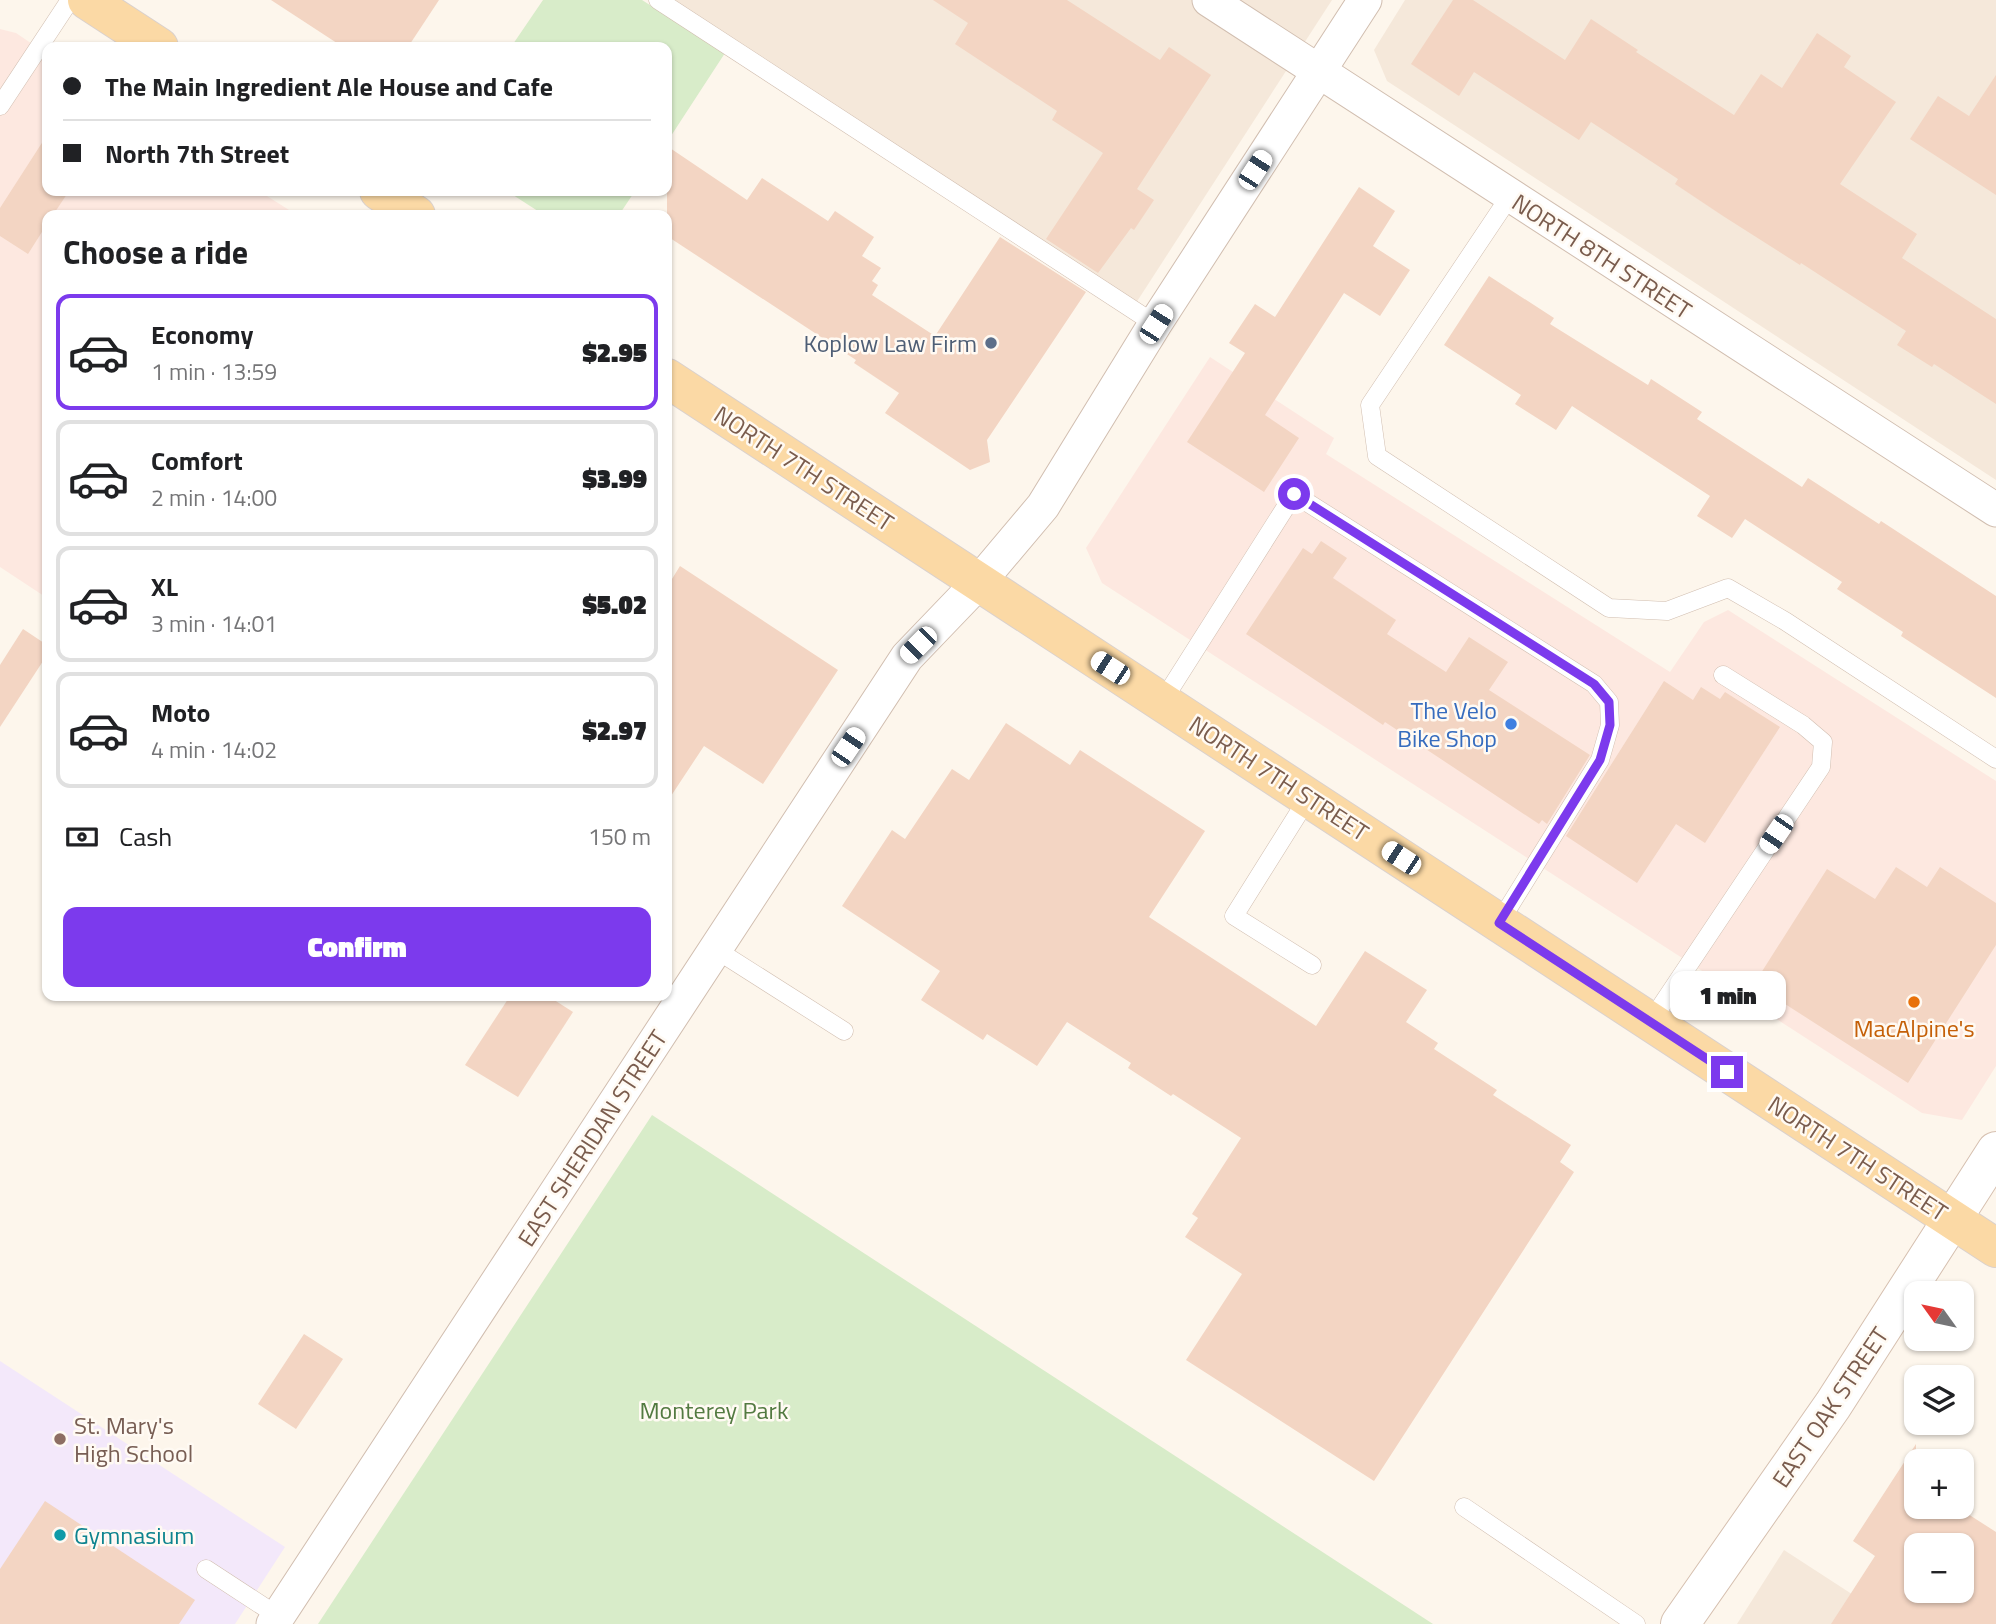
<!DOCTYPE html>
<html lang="en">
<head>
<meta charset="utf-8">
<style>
	:root { --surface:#fff; --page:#f6f6f6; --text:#202124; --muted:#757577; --line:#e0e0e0; --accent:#7c3aed }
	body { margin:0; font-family:"Titillium Web",sans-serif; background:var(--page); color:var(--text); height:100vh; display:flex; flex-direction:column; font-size:26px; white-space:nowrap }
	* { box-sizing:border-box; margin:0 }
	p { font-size:23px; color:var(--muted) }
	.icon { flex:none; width:38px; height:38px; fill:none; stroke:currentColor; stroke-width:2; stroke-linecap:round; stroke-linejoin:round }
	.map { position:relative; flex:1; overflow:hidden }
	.side { position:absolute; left:42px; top:210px; width:630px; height:791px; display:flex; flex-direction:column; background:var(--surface); border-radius:14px; box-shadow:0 2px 5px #0004 }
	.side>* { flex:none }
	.hud { position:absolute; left:42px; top:42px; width:630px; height:154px; border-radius:14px; box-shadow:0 2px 5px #0004; display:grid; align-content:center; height:154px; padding:0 21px; background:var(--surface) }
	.needle { width:46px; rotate:303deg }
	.fabs { position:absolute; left:1904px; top:1281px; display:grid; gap:14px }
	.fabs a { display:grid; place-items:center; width:70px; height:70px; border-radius:14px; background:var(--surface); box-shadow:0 2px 5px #0004; font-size:35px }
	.end { position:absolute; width:32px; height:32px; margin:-16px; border:9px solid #7c3aed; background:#fff; box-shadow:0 0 0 4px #fff }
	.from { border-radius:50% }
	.bubble { position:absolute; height:49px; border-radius:14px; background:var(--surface); box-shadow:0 2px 5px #0004; font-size:23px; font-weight:800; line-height:49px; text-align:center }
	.car { position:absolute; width:21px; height:42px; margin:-21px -10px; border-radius:9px; box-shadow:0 0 5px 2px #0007; background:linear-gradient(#fff 24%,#345 0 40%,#fff 0 76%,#345 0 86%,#fff 0) }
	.hud b { display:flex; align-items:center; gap:24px; height:66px; font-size:26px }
	.hud b+b { border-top:2px solid var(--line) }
	.hud i { width:18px; height:18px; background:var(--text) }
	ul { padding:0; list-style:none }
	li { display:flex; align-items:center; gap:21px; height:116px; margin:0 14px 10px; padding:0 7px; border:4px solid var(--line); border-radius:14px }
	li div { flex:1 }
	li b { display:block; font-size:26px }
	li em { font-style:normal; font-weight:800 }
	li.current { border-color:var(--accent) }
	li>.icon { width:63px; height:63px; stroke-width:1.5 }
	h2 { padding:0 21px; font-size:32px; line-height:84px }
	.pay { display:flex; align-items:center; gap:18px; height:77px; padding:0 21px; font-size:26px }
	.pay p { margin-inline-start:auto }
	.cta { display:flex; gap:14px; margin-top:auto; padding:14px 21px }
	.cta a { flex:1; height:80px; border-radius:14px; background:var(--accent); color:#fff; font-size:28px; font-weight:800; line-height:80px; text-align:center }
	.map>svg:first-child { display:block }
	.residential { fill:#f5e8da }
	.commercial { fill:#fde8e0 }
	.education { fill:#f3e8fa }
	.green { fill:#d8ecc9 }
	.building { fill:#f3d5c3; fill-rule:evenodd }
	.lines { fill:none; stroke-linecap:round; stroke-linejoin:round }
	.lane-casing { stroke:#d1beb0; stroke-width:19 }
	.street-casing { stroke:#d1beb0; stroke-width:35 }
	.secondary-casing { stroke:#d6c0b0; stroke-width:40 }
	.primary-casing { stroke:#dad1cd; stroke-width:40 }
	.lane { stroke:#fff; stroke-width:18 }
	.street { stroke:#fff; stroke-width:33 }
	.secondary { stroke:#fff; stroke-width:38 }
	.primary { stroke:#fbd9a5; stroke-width:38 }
	.route { stroke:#7c3aed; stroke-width:9 }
	.service-dot { fill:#5c6f8a; stroke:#fffaf3; stroke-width:2.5 }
	.shop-dot { fill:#3f7fe0; stroke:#fffaf3; stroke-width:2.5 }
	.food-dot { fill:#e8710a; stroke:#fffaf3; stroke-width:2.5 }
	.education-dot { fill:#8d6e63; stroke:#fffaf3; stroke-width:2.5 }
	.culture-dot { fill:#0f9aa8; stroke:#fffaf3; stroke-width:2.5 }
	.labels { text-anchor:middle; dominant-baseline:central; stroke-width:5; stroke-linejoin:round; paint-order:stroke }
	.street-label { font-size:24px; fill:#7a5c4d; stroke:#fffaf3 }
	.service-label { font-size:24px; fill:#4e5e75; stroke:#fffaf3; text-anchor:end }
	.shop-label { font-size:24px; fill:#366cbe; stroke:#fffaf3; text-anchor:end }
	.food-label { font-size:24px; fill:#c56008; stroke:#fffaf3 }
	.park-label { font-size:24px; fill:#537a41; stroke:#fffaf3 }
	.education-label { font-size:24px; fill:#785e54; stroke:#fffaf3; text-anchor:start }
	.culture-label { font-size:24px; fill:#0d838f; stroke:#fffaf3; text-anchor:start }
</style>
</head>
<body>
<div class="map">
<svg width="1996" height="1624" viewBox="0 0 1996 1624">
	<rect width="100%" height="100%" fill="#fdf6ec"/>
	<!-- residential -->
	<g class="residential">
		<polygon points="674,0 1332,0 1136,303"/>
		<polygon points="1405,0 1996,0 1996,480 1387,81 1374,50"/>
		<polygon points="1784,1550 1898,1624 1737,1624"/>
	</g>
	<!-- commercial -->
	<g class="commercial">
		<polygon points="0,29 16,33 47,54 47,191 259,191 297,215 47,215 47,598 0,567"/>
		<polygon points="1210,357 1334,438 1326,454 1670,672 1704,622 1728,610 1996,781 1996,1066 1962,1120 1922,1113 1102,583 1086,548"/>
	</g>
	<!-- education -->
	<polygon class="education" points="0,1361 285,1547 235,1624 0,1624"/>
	<!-- green -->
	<g class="green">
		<polygon points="543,0 642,0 725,53 667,142 667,47 511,47"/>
		<polygon points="507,191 635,191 619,215 544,215"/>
		<polygon points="652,1115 1433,1624 318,1624"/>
	</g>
	<!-- building -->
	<g class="building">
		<polygon points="271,0 439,0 408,47 343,47"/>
		<polygon points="933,0 1067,0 1160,60 1169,47 1211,75 1137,189 1154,200 1134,230 1131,228 1098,273 1046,239 1103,153 1052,120 1057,111 955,44 968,23"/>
		<polygon points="1453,0 1473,0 1565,60 1591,19 1638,50 1636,52 1734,115 1761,74 1782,88 1817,33 1851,56 1844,67 1896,102 1840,184 1917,234 1902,258 1996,319 1996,404 1934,364 1932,367 1897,345 1906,331 1801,263 1800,265 1723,216 1675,184 1678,179 1591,122 1579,140 1474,72 1459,96 1411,64"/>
		<polygon points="1996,75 1996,195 1910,139 1938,96 1969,116"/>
		<polygon points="47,135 47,191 69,191 53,215 47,215 47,224 28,254 0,236 0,208"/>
		<polygon points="667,146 747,200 762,178 828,221 835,211 874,237 862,256 881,268 872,281 878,285 872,295 935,336 1000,237 1086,292 987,440 990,462 970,470 885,413 899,393 854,363 856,360 667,236"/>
		<polygon points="1359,187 1395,211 1373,246 1410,270 1380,316 1344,293 1265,415 1299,438 1264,492 1187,442 1245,353 1229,343 1255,304 1275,317"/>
		<polygon points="1489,276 1554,318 1550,324 1648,385 1651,379 1702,412 1697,419 1802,487 1808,478 1879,524 1881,521 1996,596 1996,698 1901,636 1903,632 1837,589 1842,582 1745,519 1732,538 1697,516 1710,496 1572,406 1556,430 1515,404 1521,395 1444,345"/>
		<polygon points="1321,541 1347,558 1333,578 1396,620 1387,634 1446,672 1469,637 1508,662 1489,690 1590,755 1547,824 1542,820 1539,824 1385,722 1383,725 1246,634 1303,548 1312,554"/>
		<polygon points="680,566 838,670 763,784 704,746 667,802 667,587"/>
		<polygon points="23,629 47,645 47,655 0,727 0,665"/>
		<polygon points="1664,681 1693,700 1701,687 1720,699 1725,692 1780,727 1705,843 1676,824 1637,883 1566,836"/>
		<polygon points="1006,723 1070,765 1080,750 1205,831 1149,917 1316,1026 1365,951 1427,990 1406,1022 1438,1043 1434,1049 1497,1090 1493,1095 1571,1145 1560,1162 1574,1172 1374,1481 1186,1360 1242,1274 1185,1237 1198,1218 1192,1214 1241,1138 1173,1094 1171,1096 1128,1068 1131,1063 1067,1022 1037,1066 987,1034 983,1040 921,1000 940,971 842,906 892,830 905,839 952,769 969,780"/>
		<polygon points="1896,867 1927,887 1940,867 1996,903 1996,945 1908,1083 1754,984 1827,869 1875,899"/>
		<polygon points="510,996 548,996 573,1012 518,1097 465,1065"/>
		<polygon points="304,1334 343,1359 296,1429 258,1404"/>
		<path d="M 1916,1444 L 1916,1507 L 1957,1507 L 1996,1532 L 1996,1624 L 1831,1624 L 1875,1556 L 1853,1541 ZM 1916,1545 L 1962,1545 L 1962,1591 L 1916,1591 Z"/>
		<polygon points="45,1501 195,1600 179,1624 0,1624 0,1569"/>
	</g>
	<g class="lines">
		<!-- lane casing -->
		<g class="lane-casing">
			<g id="lane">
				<polyline points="658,0 1155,324"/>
				<polyline points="0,106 70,0"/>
				<polyline points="1510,196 1370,405 1377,456 1609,608 1667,611 1728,588 1785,621 1996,759"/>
				<polyline points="1162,702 1294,494 1594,684 1609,702 1610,725 1600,760 1499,923"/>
				<polyline points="1308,798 1234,916 1312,965"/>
				<polyline points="715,949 844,1031"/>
				<polyline points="1651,1021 1821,767 1823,742 1803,725 1723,675"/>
				<polyline points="1464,1507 1636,1624"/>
				<polyline points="206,1569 278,1616"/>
			</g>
		</g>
		<!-- street casing -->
		<g class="street-casing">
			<g id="street">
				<polyline points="1209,0 1996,510"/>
				<polyline points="273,1624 907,657 979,582 1043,506 1155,324 1365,0"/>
			</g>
		</g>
		<!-- secondary casing -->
		<g class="secondary-casing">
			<polyline id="secondary" points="1680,1624 1833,1405 1996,1151"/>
		</g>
		<!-- primary casing -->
		<g class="primary-casing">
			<g id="primary">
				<polyline points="87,0 159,47"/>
				<polyline points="379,191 416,215"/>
				<polyline points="667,378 1996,1248"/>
			</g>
		</g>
		<!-- lane -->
		<use href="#lane" class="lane"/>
		<!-- street -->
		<use href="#street" class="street"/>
		<!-- secondary -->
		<use href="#secondary" class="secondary"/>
		<!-- primary -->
		<use href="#primary" class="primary"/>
	</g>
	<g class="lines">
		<!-- route -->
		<polyline class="route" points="1294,494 1594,684 1609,702 1610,725 1600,760 1499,923 1727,1072"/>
	</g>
	<!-- markers -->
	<circle class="service-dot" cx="991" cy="343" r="7"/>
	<circle class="shop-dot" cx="1511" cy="724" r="7"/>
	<circle class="food-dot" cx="1914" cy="1002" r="7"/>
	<circle class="education-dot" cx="60" cy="1439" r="7"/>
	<circle class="culture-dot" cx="60" cy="1535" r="7"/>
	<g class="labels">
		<!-- street labels -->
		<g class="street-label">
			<text transform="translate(1602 256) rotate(33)">NORTH 8TH STREET</text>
			<text transform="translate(804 468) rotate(33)">NORTH 7TH STREET</text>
			<text transform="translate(1279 778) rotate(33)">NORTH 7TH STREET</text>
			<text transform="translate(592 1138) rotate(-57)">EAST SHERIDAN STREET</text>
			<text transform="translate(1858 1158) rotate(33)">NORTH 7TH STREET</text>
			<text transform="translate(1830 1407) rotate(-56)">EAST OAK STREET</text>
		</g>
		<!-- service labels -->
		<g class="service-label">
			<text x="977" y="343">Koplow Law Firm</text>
		</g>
		<!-- shop labels -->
		<g class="shop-label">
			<text x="1497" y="710">The Velo<tspan x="1497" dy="28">Bike Shop</tspan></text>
		</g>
		<!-- food labels -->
		<g class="food-label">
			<text x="1914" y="1028">MacAlpine's</text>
		</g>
		<!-- park labels -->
		<g class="park-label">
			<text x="714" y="1410">Monterey Park</text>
		</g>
		<!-- education labels -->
		<g class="education-label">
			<text x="74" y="1425">St. Mary's<tspan x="74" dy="28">High School</tspan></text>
		</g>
		<!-- culture labels -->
		<g class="culture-label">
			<text x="74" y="1535">Gymnasium</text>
		</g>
	</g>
</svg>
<div class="fabs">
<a><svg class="needle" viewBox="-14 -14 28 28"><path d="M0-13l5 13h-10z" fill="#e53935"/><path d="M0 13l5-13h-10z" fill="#757577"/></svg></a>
<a><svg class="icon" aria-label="layers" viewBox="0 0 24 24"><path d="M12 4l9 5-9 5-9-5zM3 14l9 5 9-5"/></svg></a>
<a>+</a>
<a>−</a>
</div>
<i class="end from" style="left:1294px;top:494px"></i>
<i class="end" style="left:1727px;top:1072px"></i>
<div class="bubble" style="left:1670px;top:971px;width:116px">1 min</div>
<i class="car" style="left:1255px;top:170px;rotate:33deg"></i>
<i class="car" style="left:1156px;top:324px;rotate:33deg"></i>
<i class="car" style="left:918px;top:645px;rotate:225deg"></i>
<i class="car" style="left:1110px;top:668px;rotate:303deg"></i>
<i class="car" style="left:848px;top:747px;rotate:34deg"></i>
<i class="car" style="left:1776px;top:834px;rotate:214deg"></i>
<i class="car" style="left:1401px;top:858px;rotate:303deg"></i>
<div class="hud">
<b><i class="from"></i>The Main Ingredient Ale House and Cafe</b>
<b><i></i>North 7th Street</b>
</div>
<section class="side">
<h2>Choose a ride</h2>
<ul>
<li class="current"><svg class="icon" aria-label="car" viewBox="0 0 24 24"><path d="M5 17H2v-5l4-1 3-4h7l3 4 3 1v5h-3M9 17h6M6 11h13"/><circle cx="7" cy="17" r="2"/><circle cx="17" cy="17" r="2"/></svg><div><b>Economy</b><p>1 min · 13:59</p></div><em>$2.95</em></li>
<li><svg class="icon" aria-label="car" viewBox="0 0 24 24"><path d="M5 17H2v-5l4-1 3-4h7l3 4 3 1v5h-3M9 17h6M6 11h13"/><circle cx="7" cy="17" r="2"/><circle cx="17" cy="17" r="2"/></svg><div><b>Comfort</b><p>2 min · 14:00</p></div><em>$3.99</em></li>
<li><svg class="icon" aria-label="car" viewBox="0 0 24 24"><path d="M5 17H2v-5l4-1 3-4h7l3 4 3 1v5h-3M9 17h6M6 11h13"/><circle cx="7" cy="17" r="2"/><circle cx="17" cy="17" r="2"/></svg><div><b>XL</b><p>3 min · 14:01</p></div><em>$5.02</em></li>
<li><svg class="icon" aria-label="car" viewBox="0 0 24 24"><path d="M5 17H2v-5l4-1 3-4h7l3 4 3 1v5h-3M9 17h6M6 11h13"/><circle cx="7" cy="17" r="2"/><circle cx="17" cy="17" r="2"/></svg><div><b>Moto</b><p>4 min · 14:02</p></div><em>$2.97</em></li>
</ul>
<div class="pay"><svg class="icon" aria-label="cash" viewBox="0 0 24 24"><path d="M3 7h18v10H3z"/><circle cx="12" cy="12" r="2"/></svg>Cash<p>150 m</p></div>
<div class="cta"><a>Confirm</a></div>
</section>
</div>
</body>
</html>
